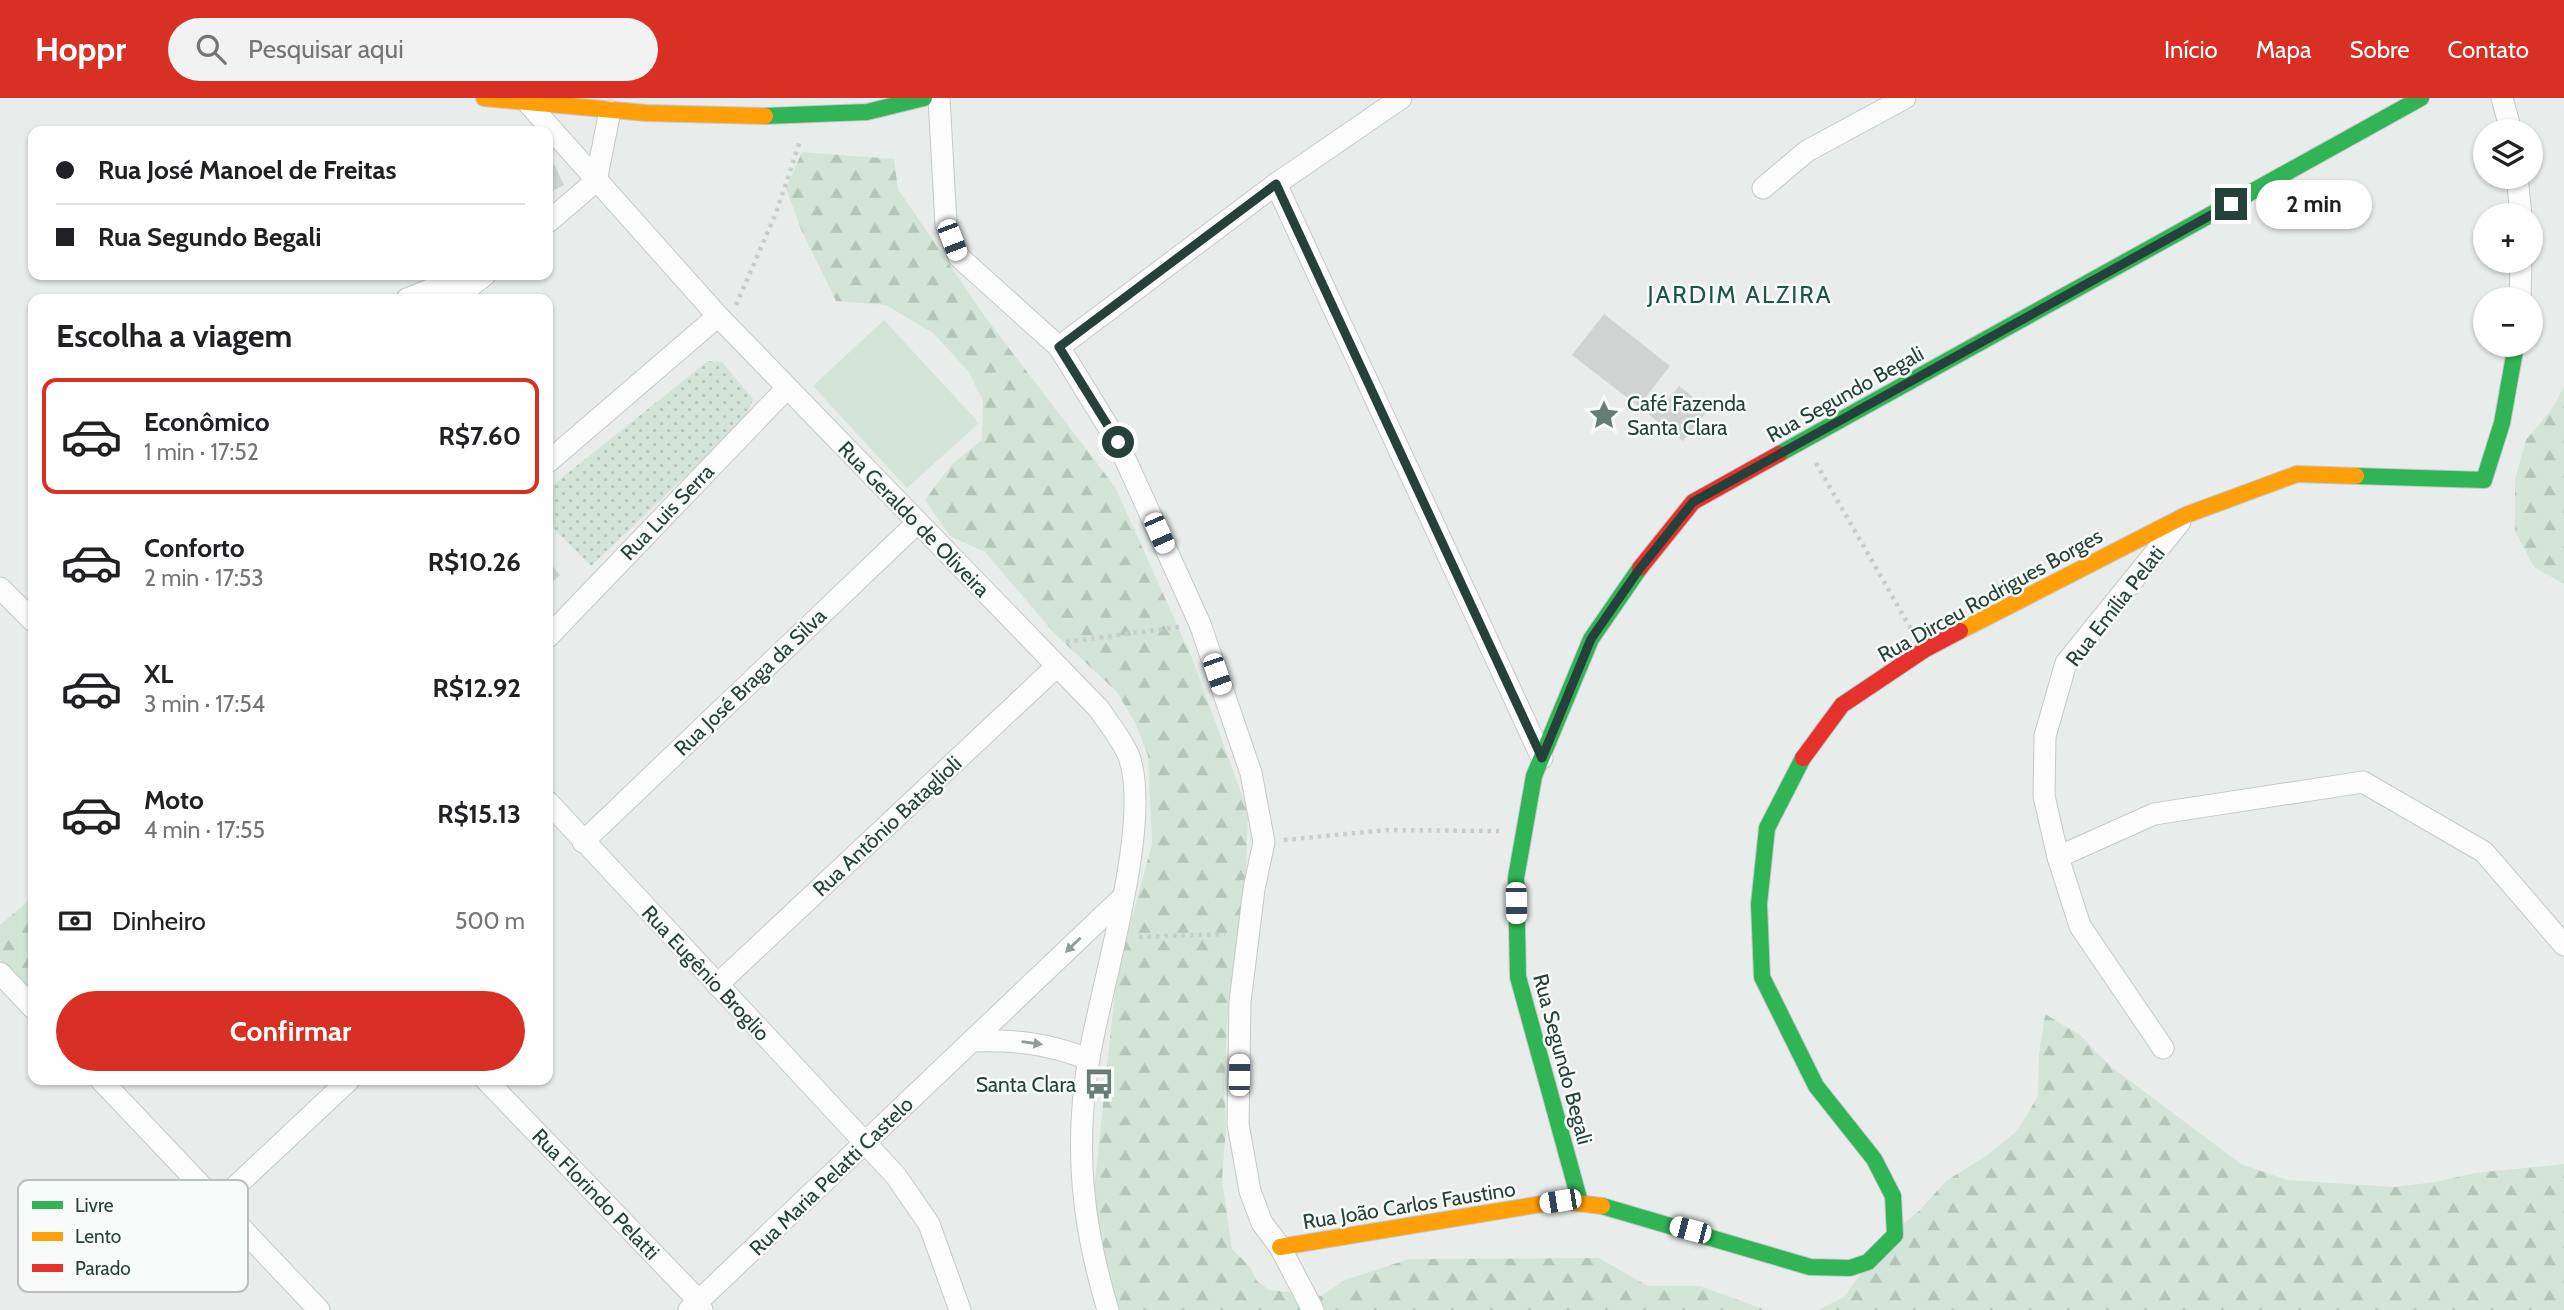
<!DOCTYPE html>
<html lang="pt">
<head>
<meta charset="utf-8">
<style>
	:root { --surface:#fff; --page:#f2f2f2; --text:#202124; --muted:#757577; --line:#e0e0e0; --accent:#d93025 }
	body { margin:0; font-family:Cabin,sans-serif; background:var(--page); color:var(--text); height:100vh; display:flex; flex-direction:column; font-size:26px; white-space:nowrap }
	* { box-sizing:border-box; margin:0 }
	p { font-size:23px; color:var(--muted) }
	.icon { flex:none; width:38px; height:38px; fill:none; stroke:currentColor; stroke-width:2; stroke-linecap:round; stroke-linejoin:round }
	.map { position:relative; flex:1; overflow:hidden }
	.drawer { position:absolute; left:28px; top:196px; width:525px; height:791px; display:flex; flex-direction:column; background:var(--surface); border-radius:14px; box-shadow:0 2px 5px #0004 }
	.drawer>* { flex:none }
	.top-card { position:absolute; left:28px; top:28px; width:525px; height:154px; border-radius:14px; box-shadow:0 2px 5px #0004; display:grid; align-content:center; height:154px; padding:0 28px; background:var(--surface) }
	.tools { position:absolute; left:2473px; top:21px; display:grid; gap:14px }
	.tools a { display:grid; place-items:center; width:70px; height:70px; border-radius:50%; background:var(--surface); box-shadow:0 2px 5px #0004; font-size:35px }
	.end { position:absolute; width:32px; height:32px; margin:-16px; border:9px solid #25413a; background:#fff; box-shadow:0 0 0 4px #fff }
	.from { border-radius:50% }
	.bubble { position:absolute; height:49px; border-radius:24px; background:var(--surface); box-shadow:0 2px 5px #0004; font-size:23px; font-weight:700; line-height:49px; text-align:center }
	.car { position:absolute; width:21px; height:42px; margin:-21px -10px; border-radius:9px; box-shadow:0 0 5px 2px #0007; background:linear-gradient(#fff 24%,#345 0 40%,#fff 0 76%,#345 0 86%,#fff 0) }
	.top-card b { display:flex; align-items:center; gap:24px; height:66px; font-size:26px }
	.top-card b+b { border-top:2px solid var(--line) }
	.top-card i { width:18px; height:18px; background:var(--text) }
	ul { padding:0; list-style:none }
	li { display:flex; align-items:center; gap:21px; height:116px; margin:0 14px 10px; padding:0 14px; border:4px solid transparent; border-radius:14px }
	li div { flex:1 }
	li b { display:block; font-size:26px }
	li em { font-style:normal; font-weight:700 }
	li.on { border-color:var(--accent) }
	li>.icon { width:63px; height:63px; stroke-width:1.5 }
	h2 { padding:0 28px; font-size:32px; line-height:84px }
	.pay { display:flex; align-items:center; gap:18px; height:77px; padding:0 28px; font-size:26px }
	.pay p { margin-inline-start:auto }
	.action { display:flex; gap:14px; margin-top:auto; padding:14px 28px }
	.action a { flex:1; height:80px; border-radius:42px; background:var(--accent); color:#fff; font-size:28px; font-weight:700; line-height:80px; text-align:center }
	header { display:flex; align-items:center; gap:42px; box-sizing:border-box; height:98px; padding:0 35px; background:var(--accent); color:#fff }
	header strong { font-size:33px }
	nav { display:flex; gap:38px; margin-inline-start:auto; font-size:24px }
	.search { width:490px; height:63px; background:var(--page); display:flex; align-items:center; gap:18px; box-sizing:border-box; padding:0 24px; border-radius:38px; color:var(--muted); font-size:26px }
	.map>svg:first-child { display:block }
	.grass { fill:#d2e5d8 }
	.forest { fill:url(#forest-firs) }
	.park { fill:url(#park-dots) }
	.building { fill:#cfd4d2 }
	.lines { fill:none; stroke-linecap:round; stroke-linejoin:round }
	.street-casing { stroke:#c5cac8; stroke-width:23 }
	.fast-casing { stroke:#c3cac8; stroke-width:18 }
	.slow-casing { stroke:#c3cac8; stroke-width:18 }
	.jam-casing { stroke:#c3cac8; stroke-width:18 }
	.path { stroke:#c7cecd; stroke-width:4.5; stroke-dasharray:3.5 5; stroke-linecap:butt }
	.street { stroke:#fcfcfc; stroke-width:21 }
	.fast { stroke:#30b455; stroke-width:16 }
	.slow { stroke:#ff9f0a; stroke-width:16 }
	.jam { stroke:#e5322d; stroke-width:16 }
	.oneway { fill:#909e9b }
	.route { stroke:#25413a; stroke-width:9 }
	.labels { text-anchor:middle; dominant-baseline:central; stroke-width:5; stroke-linejoin:round; paint-order:stroke }
	.street-label { font-size:21px; fill:#25413a; stroke:#f7fbf9 }
	.poi-label { font-size:21px; fill:#25413a; stroke:#f7fbf9; text-anchor:start }
	.quarter-label { font-size:24px; letter-spacing:2px; fill:#205449; stroke:#f7fbf9 }
	.key { fill:#f7fbf9; stroke:#b8c3c0; stroke-width:2 }
	.key-label { font-size:19px; fill:#25413a }
</style>
</head>
<body>
<header>
<strong>Hoppr</strong>
<div class="search"><svg class="icon" aria-label="search" viewBox="0 0 24 24"><circle cx="10" cy="10" r="6"/><path d="M15 15l6 6"/></svg>Pesquisar aqui</div>
<nav><a>Início</a><a>Mapa</a><a>Sobre</a><a>Contato</a></nav>
</header>
<div class="map">
<svg width="2564" height="1212" viewBox="0 0 2564 1212">
	<defs>
		<pattern id="forest-firs" width="22" height="20" patternUnits="userSpaceOnUse" patternTransform="scale(1.75)"><rect width="22" height="20" fill="#d2e5d8"/><path d="M5 1l3.5 6h-7zM16 11l3.5 6h-7z" fill="#b4c6ba"/></pattern>
		<pattern id="park-dots" width="8" height="8" patternUnits="userSpaceOnUse" patternTransform="scale(1.75)"><rect width="8" height="8" fill="#d2e5d8"/><path d="M2 2h.1M6 6h.1" fill="none" stroke="#b4c6ba" stroke-width="1.8" stroke-linecap="round"/></pattern>
	</defs>
	<rect width="100%" height="100%" fill="#e8edeb"/>
	<!-- grass -->
	<polygon class="grass" points="884,222 979,325 907,390 813,288"/>
	<!-- forest -->
	<g class="forest">
		<polygon points="802,54 894,61 898,91 986,220 1115,389 1192,560 1248,714 1245,814 1229,895 1224,985 1226,1029 1222,1082 1232,1151 1250,1169 1257,1183 1269,1192 1321,1198 1345,1182 1409,1161 1599,1160 1648,1188 1700,1188 1766,1212 1119,1212 1099,1139 1094,1092 1117,874 1152,746 1148,658 1136,626 1117,594 1055,536 985,454 950,438 925,402 951,367 982,342 983,303 969,274 933,235 886,207 836,203 801,131 786,90"/>
		<polygon points="2564,288 2564,486 2534,469 2515,433 2515,382 2526,342 2552,311"/>
		<polygon points="33,799 33,895 0,861 0,827"/>
		<polygon points="2045,916 2080,937 2110,968 2241,1066 2287,1082 2394,1089 2435,1084 2475,1075 2564,1066 2564,1212 1818,1212 1844,1199 1887,1139 1919,1113 1946,1083 1986,1058 2017,1033 2038,998 2039,957"/>
	</g>
	<!-- park -->
	<polygon class="park" points="708,263 722,264 753,301 746,321 591,468 548,425 548,391"/>
	<!-- building -->
	<g class="building">
		<polygon points="554,66 564,87 548,95 548,69"/>
		<polygon points="1604,216 1670,268 1645,300 1660,312 1679,288 1709,311 1683,343 1572,257"/>
		<polygon points="548,462 560,477 548,488"/>
	</g>
	<g class="lines">
		<!-- street casing -->
		<g class="street-casing">
			<g id="street">
				<polyline points="939,0 946,126 959,159 1059,249 1117,343 1200,526 1251,675 1264,744 1254,791 1240,904 1238,1026 1250,1093 1262,1125 1280,1149 1313,1212"/>
				<polyline points="2502,0 2511,33"/>
				<path d="M 528,5 L 718,218 L 1099,611 C 1108,625 1121,640 1128,656 C 1154,720 1101,887 1089,960 C 1074,1048 1082,1127 1108,1212"/>
				<polyline points="2517,79 2521,117"/>
				<polyline points="1276,86 1542,660"/>
				<polyline points="1763,90 1807,53 1905,0"/>
				<polyline points="548,124 596,83 610,13"/>
				<polyline points="407,201 467,177"/>
				<polyline points="454,201 485,177"/>
				<polyline points="2520,201 2521,163"/>
				<polyline points="1059,249 1276,86 1401,0"/>
				<polyline points="548,364 718,218"/>
				<polyline points="0,490 33,523"/>
				<polyline points="548,539 787,290"/>
				<polyline points="548,704 896,1078 929,1126 960,1212"/>
				<polyline points="583,744 917,425"/>
				<polyline points="2058,759 2154,716 2363,684 2484,754 2564,847"/>
				<polyline points="0,875 33,910"/>
				<polyline points="717,887 1057,568"/>
				<path d="M 972,943 C 1017,942 1046,945 1088,961"/>
				<polyline points="2163,950 2080,828 2058,759 2044,698 2045,638 2066,565 2180,424"/>
				<polyline points="101,982 319,1212"/>
				<polyline points="486,982 699,1203 702,1212"/>
				<polyline points="218,1105 349,982"/>
				<polyline points="689,1212 1122,800"/>
			</g>
		</g>
		<!-- fast casing -->
		<g class="fast-casing">
			<g id="fast">
				<polyline points="765,18 867,14 924,0"/>
				<polyline points="1779,356 2421,0"/>
				<polyline points="2356,378 2484,382 2502,325 2516,247"/>
				<polyline points="1580,1104 1518,879 1516,780 1534,678 1591,541 1640,470"/>
				<polyline points="1602,1108 1810,1169 1850,1170 1868,1164 1895,1137 1893,1098 1874,1061 1816,988 1762,879 1759,806 1767,730 1803,660"/>
			</g>
		</g>
		<!-- slow casing -->
		<g class="slow-casing">
			<g id="slow">
				<polyline points="484,0 646,15 765,18"/>
				<polyline points="1960,533 2186,417 2297,376 2356,378"/>
				<polyline points="1280,1149 1560,1103 1602,1108"/>
			</g>
		</g>
		<!-- jam casing -->
		<g class="jam-casing">
			<g id="jam">
				<polyline points="1640,470 1693,404 1779,356"/>
				<polyline points="1803,660 1842,607 1924,552 1960,533"/>
			</g>
		</g>
		<!-- path -->
		<g class="path">
			<polyline points="736,207 776,115 800,43"/>
			<polyline points="1816,365 1911,531"/>
			<polyline points="1066,544 1179,529"/>
			<polyline points="1284,742 1387,732 1499,733"/>
			<polyline points="1139,839 1225,836"/>
		</g>
		<!-- street -->
		<use href="#street" class="street"/>
		<!-- fast -->
		<use href="#fast" class="fast"/>
		<!-- slow -->
		<use href="#slow" class="slow"/>
		<!-- jam -->
		<use href="#jam" class="jam"/>
	</g>
	<!-- one-way arrows -->
	<defs><path id="oneway-solid" d="M-6-.8H1V-3.2L6.5 0L1 3.2V.8H-6Z" transform="scale(1.75)"/></defs>
	<g class="oneway">
		<use href="#oneway-solid" transform="translate(1073 847) rotate(136)"/>
		<use href="#oneway-solid" transform="translate(1032 945) rotate(8)"/>
	</g>
	<g class="lines">
		<!-- route -->
		<polyline class="route" points="1118,344 1059,249 1276,86 1542,660 1591,541 1638,473 1693,404 2231,106"/>
	</g>
	<!-- icons -->
	<defs>
		<g id="sight-bare" transform="scale(2.415)"><path d="M0-6L1.8-2.2L6-1.7L2.9 1.2L3.7 5.4L0 3.3L-3.7 5.4L-2.9 1.2L-6-1.7L-1.8-2.2Z" fill="#697d78" stroke="#f7fbf9" stroke-width="2.5" paint-order="stroke"/></g>
		<g id="bus-bare" transform="scale(2.415)"><path d="M-5-6H5V4H4V6H2V4H-2V6H-4V4H-5ZM-3.5-4V0h7V-4ZM-3.5 1.2v1.5H-2V1.2ZM2 1.2v1.5H3.5V1.2Z" fill="#697d78" stroke="#f7fbf9" stroke-width="2.5" paint-order="stroke"/></g>
	</defs>
	<g fill-rule="evenodd">
		<use href="#sight-bare" x="1604" y="317"/>
		<use href="#bus-bare" x="1099" y="986"/>
	</g>
	<g class="labels">
		<!-- street labels -->
		<g class="street-label">
			<text transform="translate(1845 296) rotate(-29)">Rua Segundo Begali</text>
			<text transform="translate(667 414) rotate(-46)">Rua Luis Serra</text>
			<text transform="translate(914 421) rotate(46)">Rua Geraldo de Oliveira</text>
			<text transform="translate(1990 497) rotate(-29)">Rua Dirceu Rodrigues Borges</text>
			<text transform="translate(2115 508) rotate(-52)">Rua Emília Pelati</text>
			<text transform="translate(750 584) rotate(-44)">Rua José Braga da Silva</text>
			<text transform="translate(887 728) rotate(-43)">Rua Antônio Bataglioli</text>
			<text transform="translate(706 875) rotate(47)">Rua Eugênio Broglio</text>
			<text transform="translate(1563 961) rotate(75)">Rua Segundo Begali</text>
			<text transform="translate(831 1078) rotate(-44)">Rua Maria Pelatti Castelo</text>
			<text transform="translate(596 1096) rotate(46)">Rua Florindo Pelatti</text>
			<text transform="translate(1409 1107) rotate(-9)">Rua João Carlos Faustino</text>
		</g>
		<!-- poi labels -->
		<g class="poi-label">
			<text x="1627" y="305">Café Fazenda<tspan x="1627" dy="24">Santa Clara</tspan></text>
			<text x="1076" y="986" text-anchor="end">Santa Clara</text>
		</g>
		<!-- quarter labels -->
		<g class="quarter-label">
			<text x="1740" y="196">JARDIM ALZIRA</text>
		</g>
	</g>
	<!-- legend -->
	<rect x="18" y="1082" width="230" height="112" rx="10" class="key"/>
	<rect x="32" y="1103" width="31" height="8" fill="#30b455"/>
	<rect x="32" y="1134" width="31" height="9" fill="#ff9f0a"/>
	<rect x="32" y="1166" width="31" height="8" fill="#e5322d"/>
	<g class="key-label">
		<text x="75" y="1114">Livre</text>
		<text x="75" y="1145">Lento</text>
		<text x="75" y="1177">Parado</text>
	</g>
</svg>
<div class="tools">
<a><svg class="icon" aria-label="layers" viewBox="0 0 24 24"><path d="M12 4l9 5-9 5-9-5zM3 14l9 5 9-5"/></svg></a>
<a>+</a>
<a>−</a>
</div>
<i class="end from" style="left:1118px;top:344px"></i>
<i class="end" style="left:2231px;top:106px"></i>
<div class="bubble" style="left:2256px;top:82px;width:116px">2 min</div>
<i class="car" style="left:952px;top:142px;rotate:159deg"></i>
<i class="car" style="left:1159px;top:435px;rotate:156deg"></i>
<i class="car" style="left:1217px;top:576px;rotate:161deg"></i>
<i class="car" style="left:1516px;top:805px;rotate:179deg"></i>
<i class="car" style="left:1239px;top:977px;rotate:1deg"></i>
<i class="car" style="left:1560px;top:1103px;rotate:261deg"></i>
<i class="car" style="left:1690px;top:1132px;rotate:285deg"></i>
<div class="top-card">
<b><i class="from"></i>Rua José Manoel de Freitas</b>
<b><i></i>Rua Segundo Begali</b>
</div>
<section class="drawer">
<h2>Escolha a viagem</h2>
<ul>
<li class="on"><svg class="icon" aria-label="car" viewBox="0 0 24 24"><path d="M5 17H2v-5l4-1 3-4h7l3 4 3 1v5h-3M9 17h6M6 11h13"/><circle cx="7" cy="17" r="2"/><circle cx="17" cy="17" r="2"/></svg><div><b>Econômico</b><p>1 min · 17:52</p></div><em>R$7.60</em></li>
<li><svg class="icon" aria-label="car" viewBox="0 0 24 24"><path d="M5 17H2v-5l4-1 3-4h7l3 4 3 1v5h-3M9 17h6M6 11h13"/><circle cx="7" cy="17" r="2"/><circle cx="17" cy="17" r="2"/></svg><div><b>Conforto</b><p>2 min · 17:53</p></div><em>R$10.26</em></li>
<li><svg class="icon" aria-label="car" viewBox="0 0 24 24"><path d="M5 17H2v-5l4-1 3-4h7l3 4 3 1v5h-3M9 17h6M6 11h13"/><circle cx="7" cy="17" r="2"/><circle cx="17" cy="17" r="2"/></svg><div><b>XL</b><p>3 min · 17:54</p></div><em>R$12.92</em></li>
<li><svg class="icon" aria-label="car" viewBox="0 0 24 24"><path d="M5 17H2v-5l4-1 3-4h7l3 4 3 1v5h-3M9 17h6M6 11h13"/><circle cx="7" cy="17" r="2"/><circle cx="17" cy="17" r="2"/></svg><div><b>Moto</b><p>4 min · 17:55</p></div><em>R$15.13</em></li>
</ul>
<div class="pay"><svg class="icon" aria-label="cash" viewBox="0 0 24 24"><path d="M3 7h18v10H3z"/><circle cx="12" cy="12" r="2"/></svg>Dinheiro<p>500 m</p></div>
<div class="action"><a>Confirmar</a></div>
</section>
</div>
</body>
</html>
